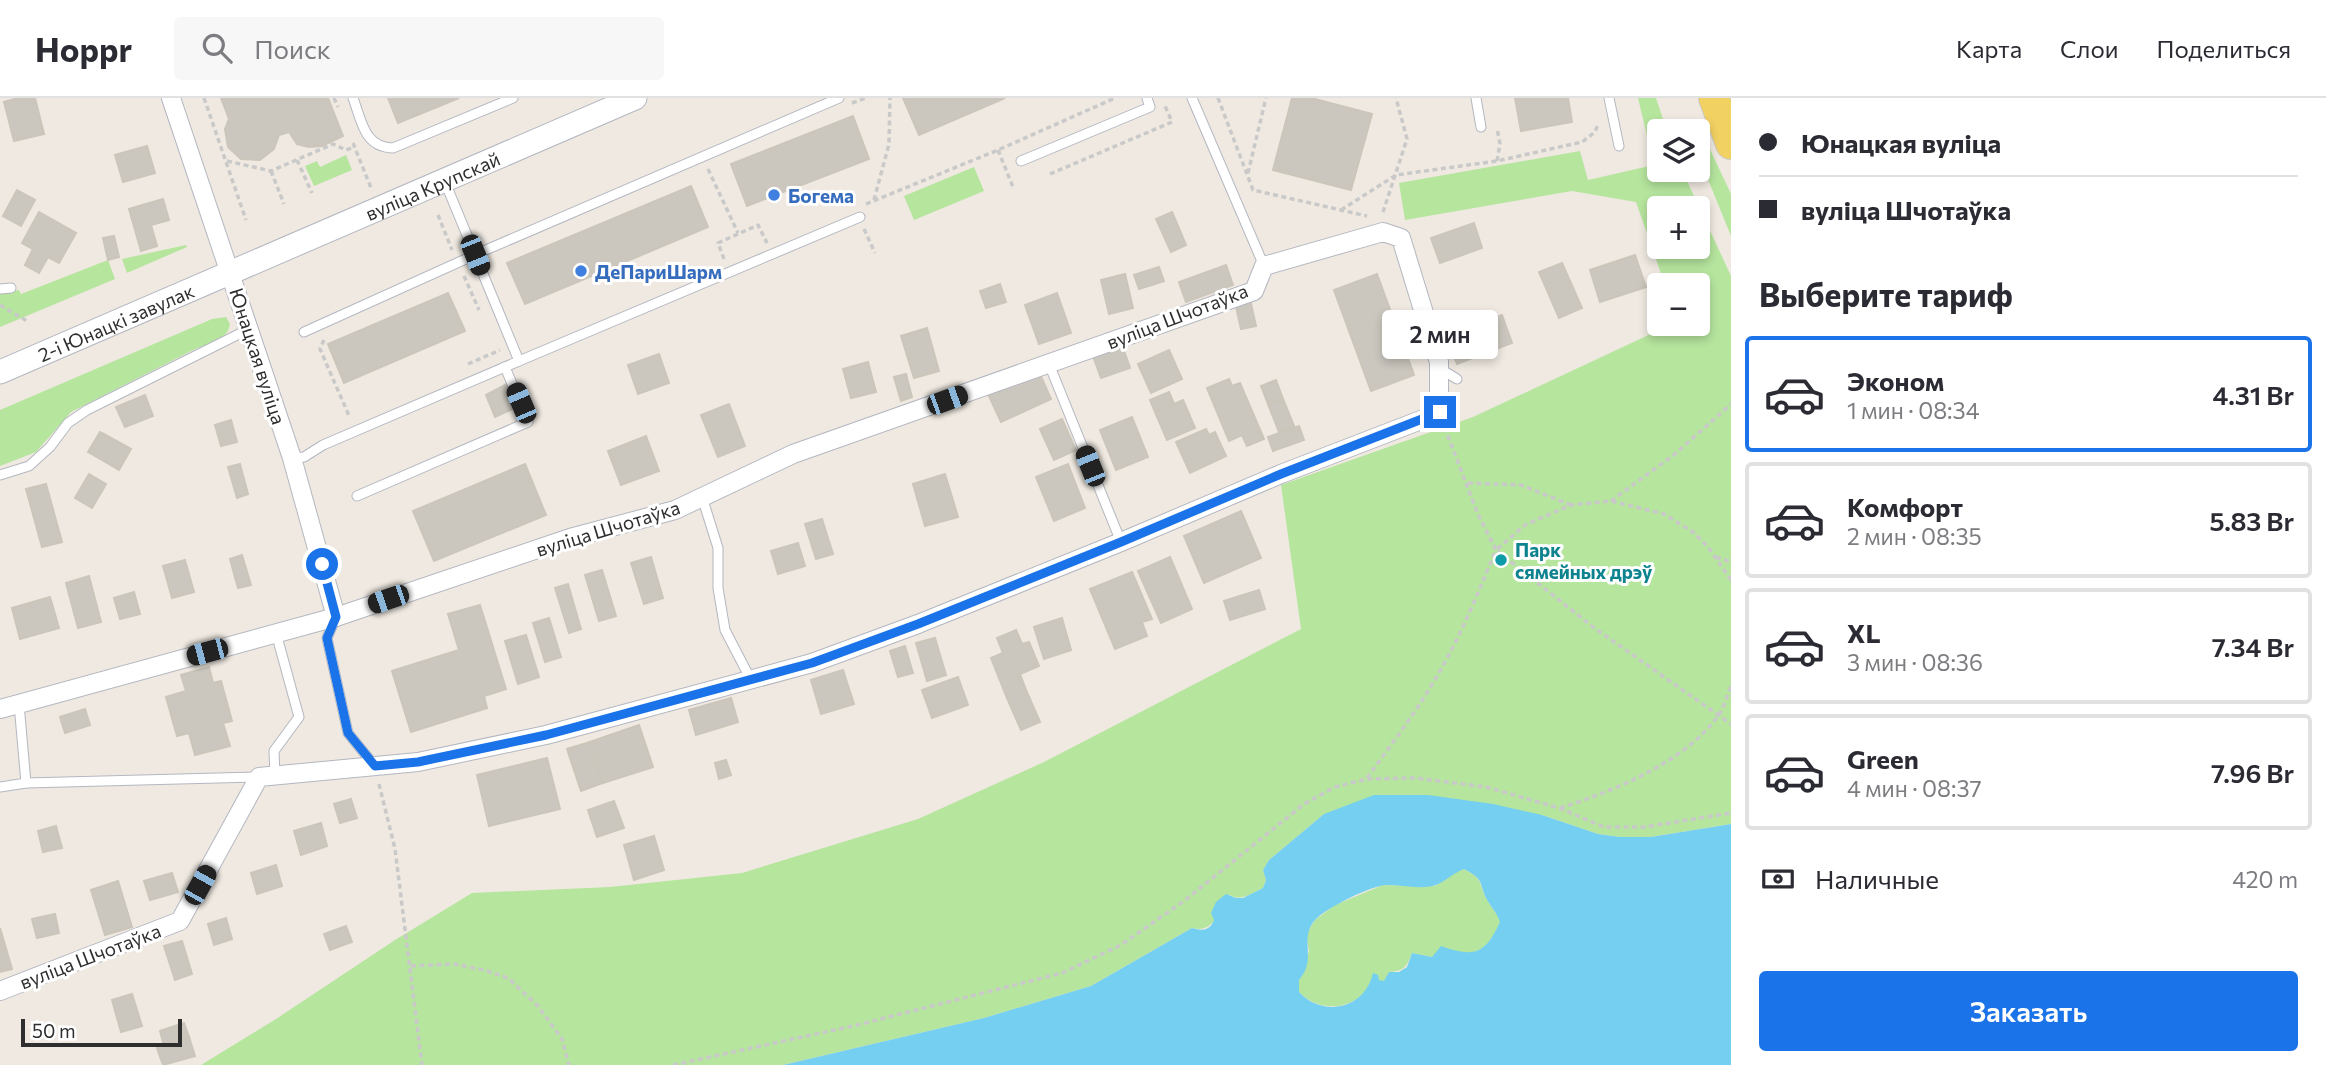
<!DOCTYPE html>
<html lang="ru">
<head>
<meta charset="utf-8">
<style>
	:root { --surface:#fff; --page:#f7f7f7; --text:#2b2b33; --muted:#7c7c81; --line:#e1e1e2; --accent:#1a73e8 }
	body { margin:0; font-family:Commissioner,sans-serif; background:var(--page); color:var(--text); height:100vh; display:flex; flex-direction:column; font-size:26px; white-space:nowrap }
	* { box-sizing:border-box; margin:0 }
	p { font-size:23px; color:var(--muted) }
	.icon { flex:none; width:38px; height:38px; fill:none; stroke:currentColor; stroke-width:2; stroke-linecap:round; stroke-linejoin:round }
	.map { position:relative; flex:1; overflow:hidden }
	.side { display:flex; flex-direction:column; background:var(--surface); width:595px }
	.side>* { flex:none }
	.banner { display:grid; align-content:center; height:154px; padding:0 28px; background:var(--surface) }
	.fabs { position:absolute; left:1647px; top:21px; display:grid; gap:14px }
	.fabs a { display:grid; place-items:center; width:63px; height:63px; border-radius:7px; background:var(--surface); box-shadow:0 4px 10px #0003; font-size:35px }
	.scale { position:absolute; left:21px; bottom:18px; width:161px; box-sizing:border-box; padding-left:7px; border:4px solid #2e2e2e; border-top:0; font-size:19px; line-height:24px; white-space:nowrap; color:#2e2e2e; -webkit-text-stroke:5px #fff; paint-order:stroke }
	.end { position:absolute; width:32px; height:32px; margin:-16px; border:9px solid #1a73e8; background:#fff; box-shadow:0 0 0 4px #fff }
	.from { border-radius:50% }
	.bubble { position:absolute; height:49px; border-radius:7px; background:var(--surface); box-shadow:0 4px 10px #0003; font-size:23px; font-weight:600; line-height:49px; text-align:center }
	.car { position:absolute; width:21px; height:42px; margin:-21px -10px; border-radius:9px; box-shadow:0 0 5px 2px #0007; background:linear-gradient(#222 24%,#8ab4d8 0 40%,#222 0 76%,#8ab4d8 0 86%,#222 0) }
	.banner b { display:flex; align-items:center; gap:24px; height:66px; font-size:26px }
	.banner b+b { border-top:2px solid var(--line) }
	.banner i { width:18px; height:18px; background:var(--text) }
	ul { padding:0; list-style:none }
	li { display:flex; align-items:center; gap:21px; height:116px; margin:0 14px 10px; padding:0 14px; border:4px solid var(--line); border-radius:7px }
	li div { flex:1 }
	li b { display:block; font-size:26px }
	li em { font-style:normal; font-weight:600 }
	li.selected { border-color:var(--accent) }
	li>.icon { width:63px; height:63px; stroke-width:1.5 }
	h2 { padding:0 28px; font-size:32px; line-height:84px }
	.pay { display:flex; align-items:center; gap:18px; height:77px; padding:0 28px; font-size:26px }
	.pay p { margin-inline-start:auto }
	.primary-button { display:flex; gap:14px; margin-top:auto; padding:14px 28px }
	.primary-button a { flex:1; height:80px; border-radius:7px; background:var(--accent); color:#fff; font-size:28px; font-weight:600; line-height:80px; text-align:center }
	header { display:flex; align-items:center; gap:42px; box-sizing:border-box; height:98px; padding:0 35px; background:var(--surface); border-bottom:2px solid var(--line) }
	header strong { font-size:33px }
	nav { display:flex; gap:38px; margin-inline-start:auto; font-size:24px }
	.search { width:490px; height:63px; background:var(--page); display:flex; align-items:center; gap:18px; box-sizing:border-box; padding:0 24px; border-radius:7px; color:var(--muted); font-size:26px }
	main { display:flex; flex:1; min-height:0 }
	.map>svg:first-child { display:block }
	.green { fill:#b6e59e; fill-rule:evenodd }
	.water { fill:#75cff0; fill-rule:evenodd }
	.building { fill:#cbc7bf; stroke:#cbc5ba; stroke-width:2 }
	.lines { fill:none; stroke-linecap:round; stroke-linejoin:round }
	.service-casing { stroke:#b4b7c1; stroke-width:11 }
	.minor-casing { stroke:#b4b7c1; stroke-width:20 }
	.tertiary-casing { stroke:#b4b7c1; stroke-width:25 }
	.primary-casing { stroke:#c9c9c9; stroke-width:32 }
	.path { stroke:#c9c9c9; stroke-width:3.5; stroke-dasharray:5 3.5; stroke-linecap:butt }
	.service { stroke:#fff; stroke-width:9 }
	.minor { stroke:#fff; stroke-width:18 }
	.tertiary { stroke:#fff; stroke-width:23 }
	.primary { stroke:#f2d163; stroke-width:30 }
	.route { stroke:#1a73e8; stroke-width:9 }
	.shop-dot { fill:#3f7fe0; stroke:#fff; stroke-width:2.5 }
	.culture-dot { fill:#0f9aa8; stroke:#fff; stroke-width:2.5 }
	.labels { text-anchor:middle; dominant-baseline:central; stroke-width:6; stroke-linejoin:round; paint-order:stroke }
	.street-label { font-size:19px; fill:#2e2e2e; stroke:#fff }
	.shop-label { font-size:19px; font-weight:bold; fill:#366cbe; stroke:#fff; text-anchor:start }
	.culture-label { font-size:19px; font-weight:bold; fill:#0d838f; stroke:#fff; text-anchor:start }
</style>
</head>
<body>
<header>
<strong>Hoppr</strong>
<div class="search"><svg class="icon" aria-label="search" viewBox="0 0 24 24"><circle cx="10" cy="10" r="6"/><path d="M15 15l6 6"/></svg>Поиск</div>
<nav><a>Карта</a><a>Слои</a><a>Поделиться</a></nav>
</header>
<main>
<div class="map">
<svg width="1731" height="967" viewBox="0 0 1731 967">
	<rect width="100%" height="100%" fill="#efe9e1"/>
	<!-- green -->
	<g class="green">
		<path d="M 1638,0 L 1656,0 L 1667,33 L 1659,33 L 1659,72 L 1682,72 L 1731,178 L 1731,726 L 1651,739 L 1620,739 L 1598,736 L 1542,717 L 1324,716 L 1269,762 L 1263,772 L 1266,782 L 1263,790 C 1252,795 1241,804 1230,797 C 1220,812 1214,836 1192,830 L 1091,888 L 984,920 L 783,967 L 201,967 L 276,921 L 395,842 L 472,795 L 610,789 L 742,775 L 918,721 L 1044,664 L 1301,531 L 1281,387 L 1473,319 L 1672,226 L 1698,226 L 1698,187 L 1665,187 L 1636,104 L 1572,93 L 1405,122 L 1399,85 L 1580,53 L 1588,82 L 1654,67 ZM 1659,110 L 1698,110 L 1698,149 L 1659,149 Z"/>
		<polygon points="1707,45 1731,96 1731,138 1698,57 1698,48"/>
		<polygon points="346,57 352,72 314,88 305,68 317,63 320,69"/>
		<polygon points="974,69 984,93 914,122 904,98"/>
		<polygon points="186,147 187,149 127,175 122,161"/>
		<polygon points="108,162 115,181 0,229 0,195 19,192 21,196"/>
		<polygon points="226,219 230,226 228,233 221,241 195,251 71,314 36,354 0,368 0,312 212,221"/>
		<path d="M 1464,771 C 1482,781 1478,781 1485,798 C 1489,807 1497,814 1501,824 C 1485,855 1475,861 1442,849 L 1432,859 L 1412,855 C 1407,868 1405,873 1389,874 L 1384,884 L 1379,882 C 1371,886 1368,892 1362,897 C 1343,914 1315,911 1299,894 L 1299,882 L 1309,853 L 1306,836 L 1315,822 L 1335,807 L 1383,787 L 1435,788 L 1455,774 Z"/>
	</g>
	<!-- water -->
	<path class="water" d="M 1374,697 L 1428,697 L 1493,706 L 1542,717 L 1598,736 L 1620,739 L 1651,739 L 1731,726 L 1731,967 L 783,967 L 984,920 L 1091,888 L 1192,830 C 1202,833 1210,833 1214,822 L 1211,815 L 1216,804 L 1226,796 L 1236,800 L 1243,800 L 1263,790 L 1266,782 L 1263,772 L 1269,762 L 1324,716 ZM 1464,771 C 1482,781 1479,781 1485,798 C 1489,807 1497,814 1500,824 C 1485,856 1475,860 1441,848 L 1432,859 L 1412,855 L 1407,869 L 1399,874 L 1389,874 L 1384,883 L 1379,882 L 1378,877 L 1373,875 C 1365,911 1323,920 1299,894 L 1299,882 C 1318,860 1298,842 1315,822 C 1326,810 1372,787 1387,787 C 1402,787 1422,792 1436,787 C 1446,783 1453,775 1464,771 Z"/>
	<!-- building -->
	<g class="building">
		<polygon points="18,0 35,0 44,36 14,43 4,4"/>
		<polygon points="221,0 328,0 343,38 322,48 309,49 297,46 289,34 279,37 274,51 260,62 241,61 228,49 225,31 229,21"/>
		<polygon points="388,0 459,0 398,25"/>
		<polygon points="903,0 1005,0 919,37"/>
		<polygon points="1292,0 1311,0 1372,16 1351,92 1273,72"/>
		<polygon points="1515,0 1568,0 1572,24 1521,33"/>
		<polygon points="853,18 869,61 747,108 731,66"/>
		<polygon points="147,48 155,75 123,84 115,57"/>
		<polygon points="691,88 708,129 525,206 507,165"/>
		<polygon points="17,92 35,102 21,128 3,118"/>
		<polygon points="163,101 169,122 151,127 157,148 141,153 129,111"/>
		<polygon points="39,114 76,135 59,165 48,159 39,175 25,167 33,151 22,145"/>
		<polygon points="1172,114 1186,147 1171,154 1156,121"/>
		<polygon points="1474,125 1482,150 1440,165 1431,140"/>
		<polygon points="114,138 119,159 108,162 103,140"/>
		<polygon points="1635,157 1646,189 1600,204 1590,172"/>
		<polygon points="1562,165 1582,210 1559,220 1539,174"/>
		<polygon points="1226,167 1233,187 1186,204 1179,184"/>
		<polygon points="1159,169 1164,183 1139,191 1134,177"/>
		<polygon points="1125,176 1133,210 1109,216 1101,182"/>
		<polygon points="1377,176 1414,277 1371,293 1334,192"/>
		<polygon points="1000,186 1006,204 986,210 980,193"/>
		<polygon points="448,195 465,233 344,285 328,246"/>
		<polygon points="1057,195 1071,235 1039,246 1025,207"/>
		<polygon points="1250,201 1256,228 1241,231 1235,204"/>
		<polygon points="1502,217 1512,245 1457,266 1446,239"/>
		<polygon points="927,230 939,273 914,280 901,238"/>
		<polygon points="1122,247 1130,270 1101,280 1093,258"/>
		<polygon points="1169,252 1182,281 1151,295 1138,266"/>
		<polygon points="659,256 669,285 638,296 628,267"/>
		<polygon points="868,264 876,294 851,300 843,271"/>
		<polygon points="1039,274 1051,301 1001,324 988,296"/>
		<polygon points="906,276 912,299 901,303 894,279"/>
		<polygon points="1229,281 1232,288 1240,285 1264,341 1247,348 1242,337 1229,343 1207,290"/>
		<polygon points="1276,282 1283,301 1268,306 1261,288"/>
		<polygon points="507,286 517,309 495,319 486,297"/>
		<polygon points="1169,294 1174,306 1155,314 1150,302"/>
		<polygon points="145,297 153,318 125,329 116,309"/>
		<polygon points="1283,301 1294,328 1279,334 1268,306"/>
		<polygon points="1183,302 1195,330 1167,342 1155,314"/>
		<polygon points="729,306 745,348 718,359 701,317"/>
		<polygon points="1132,319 1148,359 1116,372 1100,332"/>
		<polygon points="1062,321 1076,352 1054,362 1040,331"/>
		<polygon points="231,322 237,344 221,348 215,327"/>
		<polygon points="1299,328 1304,342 1273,353 1268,339"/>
		<polygon points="1206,331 1209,337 1215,334 1226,358 1190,375 1176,344"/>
		<polygon points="100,334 131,351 119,372 88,354"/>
		<polygon points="646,338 659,373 621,387 608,353"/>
		<polygon points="240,366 248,396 237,400 228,369"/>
		<polygon points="525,366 546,417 434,463 413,413"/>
		<polygon points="1068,366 1085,410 1054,423 1036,379"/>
		<polygon points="89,376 106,386 92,410 75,400"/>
		<polygon points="945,376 958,419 925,428 913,386"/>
		<polygon points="46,386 62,444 42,449 26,391"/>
		<polygon points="1241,413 1261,460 1204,485 1184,438"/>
		<polygon points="822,421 833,456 816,461 805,426"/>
		<polygon points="798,445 805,468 778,476 771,453"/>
		<polygon points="242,457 251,487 238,490 230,461"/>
		<polygon points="651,459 663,500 644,506 631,465"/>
		<polygon points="1170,459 1192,511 1161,525 1138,473"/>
		<polygon points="185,462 194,494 172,500 163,468"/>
		<polygon points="602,472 616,518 599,523 585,477"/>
		<polygon points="1132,474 1152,521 1142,524 1147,538 1115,551 1090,491"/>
		<polygon points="89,478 101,524 78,530 66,485"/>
		<polygon points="568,486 581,531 569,535 555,490"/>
		<polygon points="1259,492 1265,511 1230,522 1224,503"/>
		<polygon points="134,494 140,516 120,521 114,500"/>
		<polygon points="50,499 59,530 20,541 12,510"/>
		<polygon points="480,507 506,591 484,598 487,610 411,634 392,573 459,552 448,516"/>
		<polygon points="549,520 561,559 545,564 533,525"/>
		<polygon points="1062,520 1071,552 1044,561 1034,529"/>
		<polygon points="1016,532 1022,546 1029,544 1039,568 1020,576 1026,592 1007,600 991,560 1003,555 997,540"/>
		<polygon points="526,537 539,579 518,586 505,543"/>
		<polygon points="935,540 946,577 927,583 916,545"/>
		<polygon points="905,548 913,575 898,579 890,553"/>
		<polygon points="209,569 213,585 221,583 232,623 223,625 230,648 195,657 189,635 177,638 166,599 186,593 181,577"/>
		<polygon points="843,572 854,606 821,616 811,582"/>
		<polygon points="958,579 968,607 932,620 922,592"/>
		<polygon points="1026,592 1040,624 1021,632 1007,600"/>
		<polygon points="731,600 738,624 696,637 689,612"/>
		<polygon points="85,611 90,627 65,635 60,619"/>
		<polygon points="639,627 653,669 603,685 590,644"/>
		<polygon points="590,644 603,685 581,693 567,651"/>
		<polygon points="547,660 560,711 489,728 477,677"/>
		<polygon points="726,662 731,677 719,681 715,665"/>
		<polygon points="351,701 357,720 340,725 334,706"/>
		<polygon points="614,703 624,730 597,739 588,712"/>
		<polygon points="321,725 327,748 301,757 294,733"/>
		<polygon points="56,728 62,750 43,754 38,733"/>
		<polygon points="654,738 664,772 634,782 624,747"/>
		<polygon points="276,767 282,788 257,796 251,775"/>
		<polygon points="172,775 178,794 150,802 144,783"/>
		<polygon points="118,783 132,829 105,837 91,792"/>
		<polygon points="55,816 59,835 37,840 32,821"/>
		<polygon points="226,820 232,841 214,847 208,826"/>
		<polygon points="346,828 352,844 330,852 324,836"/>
		<polygon points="0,830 12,871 0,874"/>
		<polygon points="182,843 192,876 175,882 164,848"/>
		<polygon points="132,896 142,928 121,934 112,902"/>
		<polygon points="184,925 189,939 164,948 160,933"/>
		<polygon points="189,939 195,958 163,967 157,950"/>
	</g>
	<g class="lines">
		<!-- service casing -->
		<g class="service-casing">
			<g id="service">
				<path d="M 353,0 C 362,24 364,49 393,50 L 513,0"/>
				<polyline points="1192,0 1264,168"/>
				<polyline points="1476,0 1481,29"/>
				<polyline points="1609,0 1619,48"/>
				<polyline points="1021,63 1150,9 1147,0"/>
				<polyline points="445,84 519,263 860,119"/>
				<polyline points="0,191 11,190"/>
				<polyline points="304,234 488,151 839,0"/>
				<polyline points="1049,266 1121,444"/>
				<polyline points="1442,269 1444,273 1457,281"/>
				<polyline points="292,360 304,359 323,347 519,263"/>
				<polyline points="0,377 29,368 50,349 68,325 87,312 249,231"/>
				<polyline points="357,398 528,324 505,269"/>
				<polyline points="702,399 718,450 718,490 725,532 751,582"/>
				<polyline points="336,519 327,540 348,635 374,667"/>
				<polyline points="19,606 26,685"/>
				<polyline points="275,677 274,653 299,619 276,535"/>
				<polyline points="0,689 26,685 259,679"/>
			</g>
		</g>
		<!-- minor casing -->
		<g class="minor-casing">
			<g id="minor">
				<polyline points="171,0 292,360 336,519"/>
				<polyline points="0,611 336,519 570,440 675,412 793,356 1254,193 1264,168 1383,134 1401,140 1439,264 1439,315 1281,376 1121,444 918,526 812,565 546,637 418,664 259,679 180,823 0,893"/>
			</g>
		</g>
		<!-- tertiary casing -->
		<g class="tertiary-casing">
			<g id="tertiary">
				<path id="s1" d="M 0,274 L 635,0"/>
			</g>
		</g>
		<!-- primary casing -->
		<g class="primary-casing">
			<polyline id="primary" points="1714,0 1731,46"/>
		</g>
		<!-- path -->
		<g class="path">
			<polyline points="204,0 246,122"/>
			<polyline points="334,0 338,9"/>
			<polyline points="1218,0 1253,92 1367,118"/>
			<polyline points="852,5 866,0"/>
			<polyline points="353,45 371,90"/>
			<polyline points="998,52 1013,89"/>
			<polyline points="297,62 312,95"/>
			<polyline points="227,63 271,73 333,46 346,52 354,49"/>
			<polyline points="1497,63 1500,46 1497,30"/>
			<polyline points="708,71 738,135"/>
			<polyline points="271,73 284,106"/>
			<polyline points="1248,75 1266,0"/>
			<polyline points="1050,76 1172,24 1165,8"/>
			<polyline points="874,102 889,46 890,0"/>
			<polyline points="866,106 998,52 1115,0"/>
			<polyline points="1341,112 1396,77 1497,63 1582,44 1595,34 1598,26"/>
			<polyline points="1383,114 1407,41 1396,0"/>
			<polyline points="438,117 452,152"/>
			<polyline points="864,131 875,155"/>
			<polyline points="724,161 718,145 758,127 767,145"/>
			<polyline points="464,178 479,212"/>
			<polyline points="0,207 27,223"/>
			<polyline points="324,242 320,251 350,320"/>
			<polyline points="468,266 500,252"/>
			<polyline points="1468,385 1521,387 1571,407"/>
			<polyline points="1611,403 1675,356 1731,306"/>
			<polyline points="1716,459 1731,464"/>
			<polyline points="1731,482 1708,449 1693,434 1664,416 1611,403 1571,407 1525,427 1496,452 1593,529 1731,626"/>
			<path d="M 1367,680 C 1393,644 1420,609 1441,571 C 1463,533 1479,492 1496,452 L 1477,414 L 1446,333"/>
			<polyline points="379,686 395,751 422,967"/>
			<path d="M 1560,710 C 1613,693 1684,665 1718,618 C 1724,610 1727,597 1731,588"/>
			<polyline points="411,868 454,866 484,872 508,880 538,908 562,941 569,967"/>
			<polyline points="673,967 853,928 1062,875 1121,847 1184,803 1304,706 1335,689 1367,681 1416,680 1486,689 1559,710 1604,729 1644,729 1731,715"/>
		</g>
		<!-- service -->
		<use href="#service" class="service"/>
		<!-- minor -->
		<use href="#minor" class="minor"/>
		<!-- tertiary -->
		<use href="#tertiary" class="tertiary"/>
		<!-- primary -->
		<use href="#primary" class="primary"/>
	</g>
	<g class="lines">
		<!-- route -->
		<polyline class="route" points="322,466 336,519 327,540 348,635 375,668 418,664 546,637 812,565 918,526 1121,444 1281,376 1440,314"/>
	</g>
	<!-- markers -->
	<g class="shop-dot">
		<circle cx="774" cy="97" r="7"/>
		<circle cx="581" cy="173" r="7"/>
	</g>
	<circle class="culture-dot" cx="1501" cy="462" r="7"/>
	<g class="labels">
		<!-- street labels -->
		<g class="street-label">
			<text stroke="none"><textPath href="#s1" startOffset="471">вуліца Крупскай</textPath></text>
			<text transform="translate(1177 218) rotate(-21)">вуліца Шчотаўка</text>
			<text stroke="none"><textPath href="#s1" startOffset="126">2-і Юнацкі завулак</textPath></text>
			<text transform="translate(258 258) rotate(72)">Юнацкая вуліца</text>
			<text transform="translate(608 430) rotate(-17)">вуліца Шчотаўка</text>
			<text transform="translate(90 858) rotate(-21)">вуліца Шчотаўка</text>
		</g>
		<!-- shop labels -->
		<g class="shop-label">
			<text x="788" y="97">Богема</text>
			<text x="595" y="173">ДеПариШарм</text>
		</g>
		<!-- culture labels -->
		<g class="culture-label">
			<text x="1515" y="451">Парк<tspan x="1515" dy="22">сямейных дрэў</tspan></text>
		</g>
	</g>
</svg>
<div class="fabs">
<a><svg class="icon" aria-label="layers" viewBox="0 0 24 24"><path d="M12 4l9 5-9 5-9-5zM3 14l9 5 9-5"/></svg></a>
<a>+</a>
<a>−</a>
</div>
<div class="scale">50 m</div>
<i class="end from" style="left:322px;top:466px"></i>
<i class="end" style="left:1440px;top:314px"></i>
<div class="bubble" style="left:1382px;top:212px;width:116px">2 мин</div>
<i class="car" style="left:475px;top:157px;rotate:158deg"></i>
<i class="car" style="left:947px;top:302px;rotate:70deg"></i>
<i class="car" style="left:521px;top:305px;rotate:337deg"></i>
<i class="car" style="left:1090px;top:368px;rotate:338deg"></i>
<i class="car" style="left:388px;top:501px;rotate:251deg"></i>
<i class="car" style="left:207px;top:554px;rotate:255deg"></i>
<i class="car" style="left:200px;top:787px;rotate:29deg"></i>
</div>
<section class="side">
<div class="banner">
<b><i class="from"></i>Юнацкая вуліца</b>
<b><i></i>вуліца Шчотаўка</b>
</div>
<h2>Выберите тариф</h2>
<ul>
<li class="selected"><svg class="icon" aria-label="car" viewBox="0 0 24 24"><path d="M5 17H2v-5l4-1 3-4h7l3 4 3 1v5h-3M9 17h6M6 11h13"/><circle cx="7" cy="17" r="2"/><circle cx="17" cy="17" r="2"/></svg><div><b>Эконом</b><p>1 мин · 08:34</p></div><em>4.31 Br</em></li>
<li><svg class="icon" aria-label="car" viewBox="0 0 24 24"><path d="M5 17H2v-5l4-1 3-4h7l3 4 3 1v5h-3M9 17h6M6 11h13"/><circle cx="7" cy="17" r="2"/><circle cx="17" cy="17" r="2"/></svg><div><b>Комфорт</b><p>2 мин · 08:35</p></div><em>5.83 Br</em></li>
<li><svg class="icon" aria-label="car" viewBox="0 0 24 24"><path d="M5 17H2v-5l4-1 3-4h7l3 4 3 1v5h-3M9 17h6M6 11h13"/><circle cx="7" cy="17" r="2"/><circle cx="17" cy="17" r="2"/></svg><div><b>XL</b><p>3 мин · 08:36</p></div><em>7.34 Br</em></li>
<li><svg class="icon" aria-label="car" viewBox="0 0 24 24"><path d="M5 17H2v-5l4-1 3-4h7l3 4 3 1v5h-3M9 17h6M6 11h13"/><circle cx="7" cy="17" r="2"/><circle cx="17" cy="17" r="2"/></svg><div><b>Green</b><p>4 мин · 08:37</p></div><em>7.96 Br</em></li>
</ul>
<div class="pay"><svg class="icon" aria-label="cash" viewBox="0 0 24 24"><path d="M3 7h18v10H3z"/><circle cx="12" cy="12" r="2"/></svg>Наличные<p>420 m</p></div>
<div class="primary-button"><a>Заказать</a></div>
</section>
</main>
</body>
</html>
